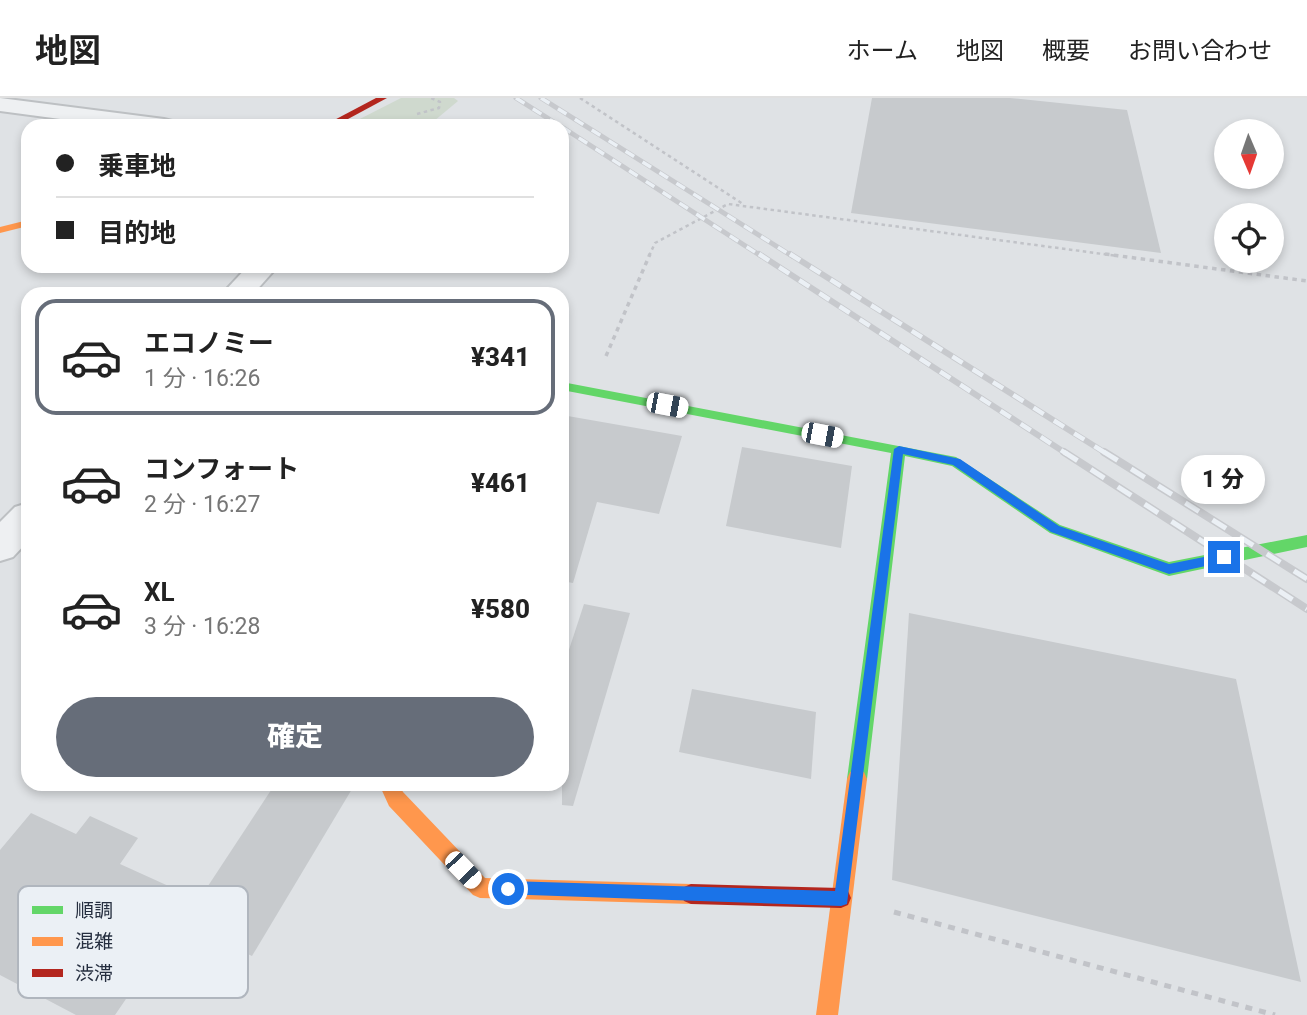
<!DOCTYPE html>
<html lang="ja">
<head>
<meta charset="utf-8">
<style>
	:root { --surface:#fff; --page:#f6f6f6; --text:#222; --muted:#767676; --line:#e0e0e0; --accent:#666d79 }
	body { margin:0; font-family:Roboto,"Noto Sans JP",sans-serif; background:var(--page); color:var(--text); height:100vh; display:flex; flex-direction:column; font-size:26px; white-space:nowrap }
	* { box-sizing:border-box; margin:0 }
	p { font-size:23px; color:var(--muted) }
	.icon { flex:none; width:38px; height:38px; fill:none; stroke:currentColor; stroke-width:2; stroke-linecap:round; stroke-linejoin:round }
	.map { position:relative; flex:1; overflow:hidden }
	.sheet { position:absolute; left:21px; top:189px; width:548px; height:504px; display:flex; flex-direction:column; background:var(--surface); border-radius:21px; box-shadow:0 4px 10px #0003 }
	.sheet>* { flex:none }
	.guide { position:absolute; left:21px; top:21px; width:548px; height:154px; border-radius:21px; box-shadow:0 4px 10px #0003; display:grid; align-content:center; height:154px; padding:0 35px; background:var(--surface) }
	.needle { width:46px; rotate:178deg }
	.controls { position:absolute; left:1214px; top:21px; display:grid; gap:14px }
	.controls a { display:grid; place-items:center; width:70px; height:70px; border-radius:50%; background:var(--surface); box-shadow:0 4px 10px #0003; font-size:35px }
	.end { position:absolute; width:32px; height:32px; margin:-16px; border:9px solid #1a73e8; background:#fff; box-shadow:0 0 0 4px #fff }
	.from { border-radius:50% }
	.bubble { position:absolute; height:49px; border-radius:24px; background:var(--surface); box-shadow:0 4px 10px #0003; font-size:23px; font-weight:800; line-height:49px; text-align:center }
	.car { position:absolute; width:21px; height:42px; margin:-21px -10px; border-radius:9px; box-shadow:0 0 5px 2px #0007; background:linear-gradient(#fff 24%,#345 0 40%,#fff 0 76%,#345 0 86%,#fff 0) }
	.guide b { display:flex; align-items:center; gap:24px; height:66px; font-size:26px }
	.guide b+b { border-top:2px solid var(--line) }
	.guide i { width:18px; height:18px; background:var(--text) }
	ul { padding:12px 0 0; list-style:none }
	li { display:flex; align-items:center; gap:21px; height:116px; margin:0 14px 10px; padding:0 21px; border:4px solid transparent; border-radius:21px }
	li div { flex:1 }
	li b { display:block; font-size:26px }
	li em { font-style:normal; font-weight:800 }
	li.on { border-color:var(--accent) }
	li>.icon { width:63px; height:63px; stroke-width:1.5 }
	.action { display:flex; gap:14px; margin-top:auto; padding:14px 35px }
	.action a { flex:1; height:80px; border-radius:42px; background:var(--accent); color:#fff; font-size:28px; font-weight:800; line-height:80px; text-align:center }
	header { display:flex; align-items:center; gap:42px; box-sizing:border-box; height:98px; padding:0 35px; background:var(--surface); border-bottom:2px solid var(--line) }
	header strong { font-size:33px }
	nav { display:flex; gap:38px; margin-inline-start:auto; font-size:24px }
	.map>svg:first-child { display:block }
	.green { fill:#cfd9ce }
	.building { fill:#c7cacd }
	.lines { fill:none; stroke-linecap:round; stroke-linejoin:round }
	.street-casing { stroke:#bdc0c3; stroke-width:4 }
	.path-far2 { stroke:#c1c3c8; stroke-width:2.5; stroke-dasharray:3.5 3.5; stroke-linecap:butt }
	.path-far1 { stroke:#c1c3c8; stroke-width:3.5; stroke-dasharray:4.5 4.5; stroke-linecap:butt }
	.path { stroke:#c1c3c8; stroke-width:5; stroke-dasharray:7 7; stroke-linecap:butt }
	.street { fill:#eef0f2; fill-rule:evenodd }
	.fast { fill:#63d668; fill-rule:evenodd }
	.slow { fill:#ff974d; fill-rule:evenodd }
	.jam { fill:#b3261e; fill-rule:evenodd }
	.rail-far2-casing { stroke:#c7c9cd; stroke-width:5 }
	.rail-far1-casing { stroke:#c7c9cd; stroke-width:6 }
	.rail-casing { stroke:#c7c9cd; stroke-width:8 }
	.rail-far2 { stroke:#ebf0f5; stroke-width:3.5; stroke-dasharray:10; stroke-linecap:butt }
	.rail-far1 { stroke:#ebf0f5; stroke-width:4.5; stroke-dasharray:12; stroke-linecap:butt }
	.rail { stroke:#ebf0f5; stroke-width:5; stroke-dasharray:16; stroke-linecap:butt }
	.route { fill:#1a73e8 }
	.key { fill:#ebf0f5; stroke:#b0b6be; stroke-width:2 }
	.key-label { font-size:19px; fill:#252e3f }
</style>
</head>
<body>
<header>
<strong>地図</strong>
<nav><a>ホーム</a><a>地図</a><a>概要</a><a>お問い合わせ</a></nav>
</header>
<div class="map">
<svg width="1307" height="917" viewBox="0 0 1307 917">
	<rect width="100%" height="100%" fill="#dfe2e5"/>
	<!-- green -->
	<polygon class="green" points="401,0 454,0 458,3 428,28 346,28"/>
	<!-- building -->
	<g class="building">
		<polygon points="872,0 1010,0 1127,12 1161,155 851,115"/>
		<polygon points="562,317 682,338 659,416 597,404 573,485 562,483"/>
		<polygon points="742,349 852,368 841,450 726,428"/>
		<polygon points="584,506 630,515 573,708 562,707 562,573"/>
		<polygon points="909,515 1236,581 1301,884 892,782"/>
		<polygon points="692,591 816,614 811,681 679,654"/>
		<polygon points="275,686 355,686 252,858 183,826"/>
		<polygon points="31,715 76,736 90,718 138,740 120,766 195,800 115,917 76,917 0,877 0,752"/>
	</g>
	<g class="lines">
		<!-- street casing -->
		<g class="street-casing">
			<g id="street">
				<polygon points="0,0 164,21 172,23 175,28 113,28 0,13"/>
				<polygon points="248,168 278,168 253,196 222,196"/>
				<polygon points="28,405 28,443 13,459 0,463 0,424 15,409"/>
			</g>
		</g>
		<!-- path-far2 -->
		<g class="path-far2">
			<polyline points="580,0 743,106"/>
			<polyline points="417,16 439,10 440,4 431,0"/>
			<polyline points="649,158 655,145 728,106 1118,158"/>
		</g>
		<!-- path-far1 -->
		<g class="path-far1">
			<polyline points="1105,156 1307,183"/>
			<polyline points="606,258 650,156"/>
		</g>
		<!-- path -->
		<polyline class="path" points="894,814 1275,917"/>
		<!-- street -->
		<use href="#street" class="street"/>
		<!-- fast -->
		<polygon class="fast" points="562,284 956,359 1060,427 1169,464 1307,437 1307,449 1169,478 1050,435 952,368 905,358 867,681 864,688 857,690 850,688 847,681 891,355 562,292"/>
		<!-- slow -->
		<g class="slow">
			<polygon points="28,122 28,128 0,135 0,129"/>
			<polygon points="857,672 864,674 867,681 838,917 816,917 847,681 850,674"/>
			<polygon points="379,686 399,686 403,694 485,780 691,786 698,789 701,796 698,803 691,806 480,800 473,797 389,708"/>
		</g>
		<!-- jam -->
		<g class="jam">
			<polygon points="376,0 387,0 335,28 323,28"/>
			<polygon points="691,786 841,790 848,793 851,800 848,807 841,810 691,806 684,803 681,796 684,789"/>
		</g>
		<!-- rail-far2 casing -->
		<g class="rail-far2-casing">
			<g id="rail-far2">
				<polyline points="516,0 560,28"/>
				<polyline points="541,0 792,158"/>
				<polyline points="562,29 761,158"/>
			</g>
		</g>
		<!-- rail-far1 casing -->
		<g class="rail-far1-casing">
			<g id="rail-far1">
				<polyline points="759,156 1067,356"/>
				<polyline points="790,156 1107,356"/>
			</g>
		</g>
		<!-- rail casing -->
		<g class="rail-casing">
			<g id="rail">
				<polyline points="1064,354 1307,511"/>
				<polyline points="1104,354 1307,481"/>
			</g>
		</g>
		<!-- rail-far2 -->
		<use href="#rail-far2" class="rail-far2"/>
		<!-- rail-far1 -->
		<use href="#rail-far1" class="rail-far1"/>
		<!-- rail -->
		<use href="#rail" class="rail"/>
	</g>
	<!-- route -->
	<polygon class="route" points="899,348 960,361 1059,428 1169,466 1224,455 1230,459 1224,464 1169,476 1051,434 953,367 903,356 847,806 841,808 502,796 500,791 502,786 508,783 835,793 894,351"/>
	<!-- legend -->
	<rect x="18" y="788" width="230" height="112" rx="10" class="key"/>
	<rect x="32" y="808" width="31" height="8" fill="#63d668"/>
	<rect x="32" y="839" width="31" height="9" fill="#ff974d"/>
	<rect x="32" y="871" width="31" height="8" fill="#b3261e"/>
	<g class="key-label">
		<text x="75" y="819">順調</text>
		<text x="75" y="850">混雑</text>
		<text x="75" y="882">渋滞</text>
	</g>
</svg>
<div class="controls">
<a><svg class="needle" viewBox="-14 -14 28 28"><path d="M0-13l5 13h-10z" fill="#e53935"/><path d="M0 13l5-13h-10z" fill="#767676"/></svg></a>
<a><svg class="icon" aria-label="locate" viewBox="0 0 24 24"><circle cx="12" cy="12" r="6"/><path d="M12 2v4M12 18v4M2 12h4M18 12h4"/></svg></a>
</div>
<i class="end from" style="left:508px;top:791px"></i>
<i class="end" style="left:1224px;top:459px"></i>
<div class="bubble" style="left:1181px;top:357px;width:84px">1 分</div>
<i class="car" style="left:667px;top:307px;rotate:101deg"></i>
<i class="car" style="left:822px;top:337px;rotate:101deg"></i>
<i class="car" style="left:463px;top:772px;rotate:136deg"></i>
<div class="guide">
<b><i class="from"></i>乗車地</b>
<b><i></i>目的地</b>
</div>
<section class="sheet">
<ul>
<li class="on"><svg class="icon" aria-label="car" viewBox="0 0 24 24"><path d="M5 17H2v-5l4-1 3-4h7l3 4 3 1v5h-3M9 17h6M6 11h13"/><circle cx="7" cy="17" r="2"/><circle cx="17" cy="17" r="2"/></svg><div><b>エコノミー</b><p>1 分 · 16:26</p></div><em>¥341</em></li>
<li><svg class="icon" aria-label="car" viewBox="0 0 24 24"><path d="M5 17H2v-5l4-1 3-4h7l3 4 3 1v5h-3M9 17h6M6 11h13"/><circle cx="7" cy="17" r="2"/><circle cx="17" cy="17" r="2"/></svg><div><b>コンフォート</b><p>2 分 · 16:27</p></div><em>¥461</em></li>
<li><svg class="icon" aria-label="car" viewBox="0 0 24 24"><path d="M5 17H2v-5l4-1 3-4h7l3 4 3 1v5h-3M9 17h6M6 11h13"/><circle cx="7" cy="17" r="2"/><circle cx="17" cy="17" r="2"/></svg><div><b>XL</b><p>3 分 · 16:28</p></div><em>¥580</em></li>
</ul>
<div class="action"><a>確定</a></div>
</section>
</div>
</body>
</html>
